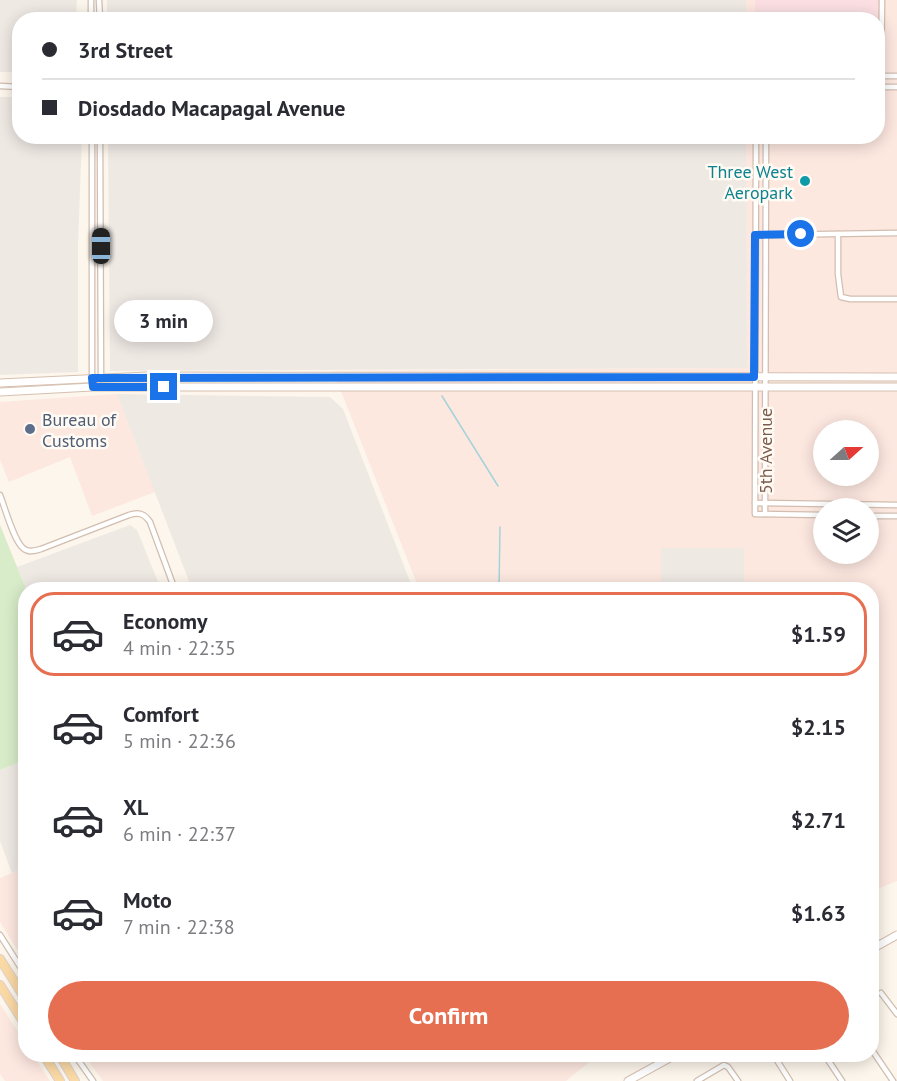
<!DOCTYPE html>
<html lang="en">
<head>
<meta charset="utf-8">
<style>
	:root { --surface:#fff; --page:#f7f7f7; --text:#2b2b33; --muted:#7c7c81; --line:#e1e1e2; --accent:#e76f51 }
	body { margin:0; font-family:"PT Sans",sans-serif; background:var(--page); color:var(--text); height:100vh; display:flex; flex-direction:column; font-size:22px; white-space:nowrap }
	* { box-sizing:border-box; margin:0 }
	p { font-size:20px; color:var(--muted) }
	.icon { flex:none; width:33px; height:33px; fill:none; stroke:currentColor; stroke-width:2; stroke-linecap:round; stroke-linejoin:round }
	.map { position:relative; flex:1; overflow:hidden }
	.details { position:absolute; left:18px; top:582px; width:861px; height:480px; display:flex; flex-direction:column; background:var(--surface); border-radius:24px; box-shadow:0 3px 15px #0003 }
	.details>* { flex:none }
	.guide { position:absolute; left:12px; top:12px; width:873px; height:132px; border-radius:24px; box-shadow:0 3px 15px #0003; display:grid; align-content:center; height:132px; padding:0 30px; background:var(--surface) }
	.needle { width:39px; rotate:69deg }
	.buttons { position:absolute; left:813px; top:420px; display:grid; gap:12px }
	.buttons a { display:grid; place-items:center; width:66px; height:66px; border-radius:50%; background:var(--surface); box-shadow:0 3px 15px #0003; font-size:30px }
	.end { position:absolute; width:27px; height:27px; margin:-14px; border:8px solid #1a73e8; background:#fff; box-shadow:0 0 0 3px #fff }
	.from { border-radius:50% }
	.bubble { position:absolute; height:42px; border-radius:21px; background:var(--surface); box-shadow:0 3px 15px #0003; font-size:20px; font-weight:800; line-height:42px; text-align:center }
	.car { position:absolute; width:18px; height:36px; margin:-18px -9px; border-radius:8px; box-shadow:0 0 4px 2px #0007; background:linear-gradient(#222 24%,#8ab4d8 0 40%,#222 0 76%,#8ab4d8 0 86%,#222 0) }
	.guide b { display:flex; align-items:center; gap:21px; height:57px; font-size:22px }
	.guide b+b { border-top:2px solid var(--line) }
	.guide i { width:15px; height:15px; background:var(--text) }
	ul { padding:10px 0 0; list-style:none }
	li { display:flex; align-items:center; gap:18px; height:84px; margin:0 12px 9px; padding:0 18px; border:3px solid transparent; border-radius:24px }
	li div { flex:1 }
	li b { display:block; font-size:22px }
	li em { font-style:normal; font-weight:800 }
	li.current { border-color:var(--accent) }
	li>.icon { width:54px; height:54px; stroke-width:1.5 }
	.cta { display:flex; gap:12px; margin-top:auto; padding:12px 30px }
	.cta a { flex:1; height:69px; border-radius:36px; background:var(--accent); color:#fff; font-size:24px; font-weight:800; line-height:69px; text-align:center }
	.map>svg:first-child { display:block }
	.commercial { fill:#fde8e0; fill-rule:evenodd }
	.industrial { fill:#efe9e4 }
	.medical { fill:#fbdfe3 }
	.green { fill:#d8ecc9 }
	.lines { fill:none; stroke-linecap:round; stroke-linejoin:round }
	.stream { stroke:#a5d3da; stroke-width:1.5 }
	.street-casing { stroke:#d1beb0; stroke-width:7 }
	.secondary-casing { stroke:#d6c0b0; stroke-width:9 }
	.primary-casing { stroke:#dad1cd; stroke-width:10 }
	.street { stroke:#fff; stroke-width:4.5 }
	.secondary { stroke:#fff; stroke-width:7 }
	.primary { stroke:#fbd9a5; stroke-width:8 }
	.route { stroke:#1a73e8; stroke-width:8 }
	.culture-dot { fill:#0f9aa8; stroke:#fffaf3; stroke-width:2 }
	.service-dot { fill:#5c6f8a; stroke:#fffaf3; stroke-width:2 }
	.labels { text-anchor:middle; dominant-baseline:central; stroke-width:5; stroke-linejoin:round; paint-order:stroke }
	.culture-label { font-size:18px; fill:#0d838f; stroke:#fffaf3; text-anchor:end }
	.service-label { font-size:18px; fill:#4e5e75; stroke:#fffaf3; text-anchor:start }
	.street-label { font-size:18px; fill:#7a5c4d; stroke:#fffaf3 }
</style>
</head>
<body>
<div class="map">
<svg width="897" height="1081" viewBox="0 0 897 1081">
	<rect width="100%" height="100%" fill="#fdf6ec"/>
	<!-- commercial -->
	<g class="commercial">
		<path d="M 746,0 L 897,0 L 897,881 L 872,891 L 872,590 L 419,589 L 333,371 L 746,368 L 746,137 L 878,136 L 878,20 L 746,19 ZM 824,430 L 868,430 L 868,476 L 824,476 ZM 824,508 L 868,508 L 868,554 L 824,554 Z"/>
		<polygon points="117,394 155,492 92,516 70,457 9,482 0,460 0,402"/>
		<polygon points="25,868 25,962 0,922 0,878"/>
		<polygon points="0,1004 25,1043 26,1054 33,1055 50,1081 5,1081 0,1074"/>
		<polygon points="84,1055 598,1055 566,1081 103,1081"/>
	</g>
	<!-- industrial -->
	<g class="industrial">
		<polygon points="0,0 77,0 76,19 20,20 19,72 0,72"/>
		<polygon points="107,0 746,0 746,19 107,20"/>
		<polygon points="0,97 19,97 20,136 82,137 78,244 78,372 0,375"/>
		<polygon points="108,137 746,137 747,368 110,371"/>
		<polygon points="117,394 330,397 343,409 413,589 192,589"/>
		<polygon points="130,525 137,530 161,589 26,589 17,567"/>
		<rect x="661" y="548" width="83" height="41"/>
		<polygon points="25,760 25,868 12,873 0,841 0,770"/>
	</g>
	<!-- medical -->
	<polygon class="medical" points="755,0 880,0 880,68 878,68 878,20 755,19"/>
	<!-- green -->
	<polygon class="green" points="0,525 26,589 25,760 0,770"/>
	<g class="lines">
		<!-- stream -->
		<g class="stream">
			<polyline points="442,396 498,486"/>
			<polyline points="499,590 500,527"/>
		</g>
		<!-- street casing -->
		<g class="street-casing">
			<g id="street">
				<polyline points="91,0 91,20"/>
				<polyline points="99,0 100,20"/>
				<polyline points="878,76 897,76"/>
				<polyline points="0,86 20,87"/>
				<polyline points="878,87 897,87"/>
				<polyline points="881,87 882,0"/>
				<polyline points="92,136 92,387"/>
				<polyline points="100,136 101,379"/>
				<polyline points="756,136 755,514 824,515"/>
				<polyline points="838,234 838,274 841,297 850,299 897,299"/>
				<polyline points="755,235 897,233"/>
				<path d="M 0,495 C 5,508 14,541 23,548 C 28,553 35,551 41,549 L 129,515 C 138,512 144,513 150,522 L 175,590"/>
				<polyline points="755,503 897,505"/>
				<polyline points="765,514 766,136"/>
				<polyline points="868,516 897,516"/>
				<polyline points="0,935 26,976"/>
				<polyline points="881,993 897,1014"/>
				<polyline points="872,1050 893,1081"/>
				<polyline points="74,1054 93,1081"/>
				<polyline points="773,1054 790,1081"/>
				<polyline points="824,1054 842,1081"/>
				<polyline points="697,1081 724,1065 728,1067 738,1081"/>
			</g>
		</g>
		<!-- secondary casing -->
		<g class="secondary-casing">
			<g id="secondary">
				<polyline points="0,383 147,376 897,377"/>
				<polyline points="0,392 92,387 897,387"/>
				<polyline points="872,949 897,935"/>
				<polyline points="628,1081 677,1054"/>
			</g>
		</g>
		<!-- primary casing -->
		<g class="primary-casing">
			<g id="primary">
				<polyline points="0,959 26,1000"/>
				<polyline points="0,985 26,1026"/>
				<polyline points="43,1054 60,1081"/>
				<polyline points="59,1054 75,1081"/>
			</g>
		</g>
		<!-- street -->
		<use href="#street" class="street"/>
		<!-- secondary -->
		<use href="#secondary" class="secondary"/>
		<!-- primary -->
		<use href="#primary" class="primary"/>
	</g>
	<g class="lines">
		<!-- route -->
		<polyline class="route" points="164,387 93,387 92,378 754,377 755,235 801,234"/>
	</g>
	<!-- markers -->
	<circle class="culture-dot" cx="805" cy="181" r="6"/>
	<circle class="service-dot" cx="30" cy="429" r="6"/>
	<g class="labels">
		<!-- culture labels -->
		<g class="culture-label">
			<text x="793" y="171">Three West<tspan x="793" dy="21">Aeropark</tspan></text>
		</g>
		<!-- service labels -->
		<g class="service-label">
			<text x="42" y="419">Bureau of<tspan x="42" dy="21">Customs</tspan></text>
		</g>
		<!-- street labels -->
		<g class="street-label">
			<text transform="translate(765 451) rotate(-90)">5th Avenue</text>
		</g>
	</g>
</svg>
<div class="buttons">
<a><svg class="needle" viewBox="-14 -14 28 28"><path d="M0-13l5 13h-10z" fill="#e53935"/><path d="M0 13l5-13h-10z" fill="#7c7c81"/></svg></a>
<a><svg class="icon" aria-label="layers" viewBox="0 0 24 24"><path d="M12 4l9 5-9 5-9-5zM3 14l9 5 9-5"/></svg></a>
</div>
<i class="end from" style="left:801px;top:234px"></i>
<i class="end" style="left:164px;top:387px"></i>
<div class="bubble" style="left:114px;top:300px;width:99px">3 min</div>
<i class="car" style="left:101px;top:246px;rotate:0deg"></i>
<div class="guide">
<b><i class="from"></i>3rd Street</b>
<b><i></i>Diosdado Macapagal Avenue</b>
</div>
<section class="details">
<ul>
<li class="current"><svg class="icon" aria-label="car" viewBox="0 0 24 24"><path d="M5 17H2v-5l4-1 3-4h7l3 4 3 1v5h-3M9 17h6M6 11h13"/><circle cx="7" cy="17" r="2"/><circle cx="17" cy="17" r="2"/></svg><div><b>Economy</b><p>4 min · 22:35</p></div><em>$1.59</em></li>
<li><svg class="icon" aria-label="car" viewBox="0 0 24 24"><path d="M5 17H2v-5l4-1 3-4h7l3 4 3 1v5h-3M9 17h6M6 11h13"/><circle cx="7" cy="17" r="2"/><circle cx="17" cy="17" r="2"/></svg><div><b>Comfort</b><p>5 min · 22:36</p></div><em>$2.15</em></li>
<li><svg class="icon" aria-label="car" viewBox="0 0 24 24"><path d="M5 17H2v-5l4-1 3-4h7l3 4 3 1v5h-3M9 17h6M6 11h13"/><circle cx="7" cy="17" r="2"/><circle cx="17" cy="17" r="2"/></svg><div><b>XL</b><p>6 min · 22:37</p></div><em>$2.71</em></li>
<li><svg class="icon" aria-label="car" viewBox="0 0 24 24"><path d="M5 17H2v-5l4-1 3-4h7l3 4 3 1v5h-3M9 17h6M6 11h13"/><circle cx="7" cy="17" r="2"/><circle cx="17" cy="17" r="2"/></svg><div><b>Moto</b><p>7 min · 22:38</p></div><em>$1.63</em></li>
</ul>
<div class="cta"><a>Confirm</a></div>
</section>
</div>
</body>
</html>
